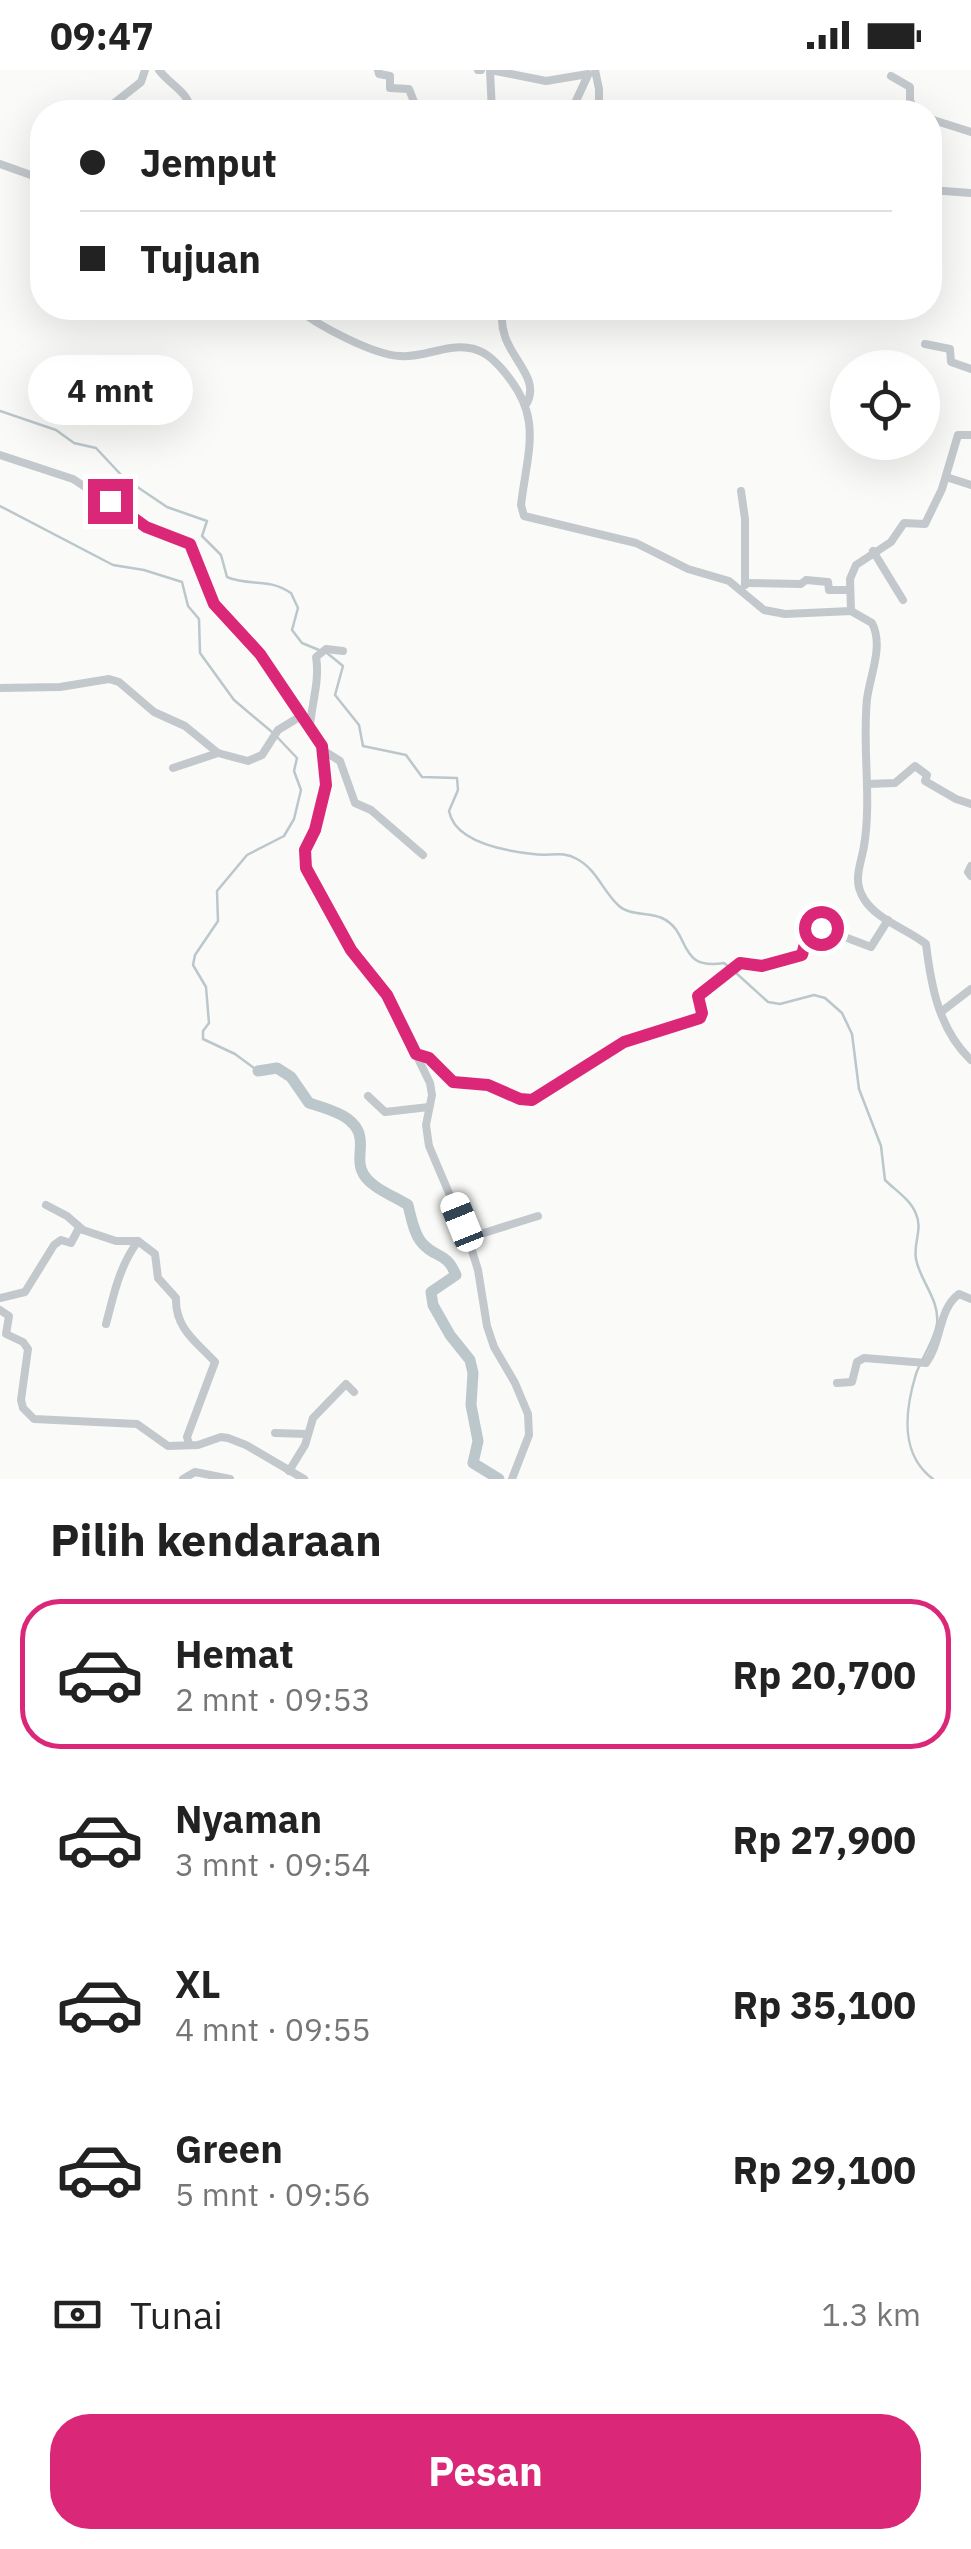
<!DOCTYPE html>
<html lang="id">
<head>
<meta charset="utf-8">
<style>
	:root { --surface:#fff; --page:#f2f2f2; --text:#222; --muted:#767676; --line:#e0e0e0; --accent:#db2777 }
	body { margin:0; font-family:"IBM Plex Sans",sans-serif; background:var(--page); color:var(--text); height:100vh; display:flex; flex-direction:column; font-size:38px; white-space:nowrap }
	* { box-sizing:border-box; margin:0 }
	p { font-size:32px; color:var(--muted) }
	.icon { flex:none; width:55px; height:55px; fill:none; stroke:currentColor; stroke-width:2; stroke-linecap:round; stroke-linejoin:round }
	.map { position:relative; height:1409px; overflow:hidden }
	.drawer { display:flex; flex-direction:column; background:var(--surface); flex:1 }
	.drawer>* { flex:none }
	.guide { position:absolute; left:30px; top:30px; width:912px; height:220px; border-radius:40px; box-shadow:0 10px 40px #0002; display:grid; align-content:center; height:220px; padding:0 50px; background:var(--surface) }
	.controls { position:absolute; left:830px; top:280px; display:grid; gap:20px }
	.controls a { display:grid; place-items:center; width:110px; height:110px; border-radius:50%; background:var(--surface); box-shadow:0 10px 40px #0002; font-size:50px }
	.end { position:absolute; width:45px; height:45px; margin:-22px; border:12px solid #db2777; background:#fff; box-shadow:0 0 0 5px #fff }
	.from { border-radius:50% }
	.bubble { position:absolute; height:70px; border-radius:35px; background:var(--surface); box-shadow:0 10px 40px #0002; font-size:32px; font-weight:800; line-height:70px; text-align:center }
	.car { position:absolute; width:30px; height:60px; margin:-30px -15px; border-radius:12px; box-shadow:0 0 8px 2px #0007; background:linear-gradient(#fff 24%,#345 0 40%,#fff 0 76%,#345 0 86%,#fff 0) }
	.guide b { display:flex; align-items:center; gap:35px; height:95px; font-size:38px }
	.guide b+b { border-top:2px solid var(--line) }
	.guide i { width:25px; height:25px; background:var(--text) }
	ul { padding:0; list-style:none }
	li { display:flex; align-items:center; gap:30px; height:150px; margin:0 20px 15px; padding:0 30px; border:5px solid transparent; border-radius:40px }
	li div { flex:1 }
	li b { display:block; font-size:38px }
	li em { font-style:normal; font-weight:800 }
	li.on { border-color:var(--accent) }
	li>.icon { width:90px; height:90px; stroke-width:1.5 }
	h2 { padding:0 50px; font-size:45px; line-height:120px }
	.pay { display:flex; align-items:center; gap:25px; height:110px; padding:0 50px; font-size:38px }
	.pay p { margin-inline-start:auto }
	.cta { display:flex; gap:20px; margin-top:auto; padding:20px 50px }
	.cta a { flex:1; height:115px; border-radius:40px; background:var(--accent); color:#fff; font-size:40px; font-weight:800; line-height:115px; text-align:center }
	.status { display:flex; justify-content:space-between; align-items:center; height:70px; padding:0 50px; background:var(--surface); direction:ltr }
	.status svg { height:28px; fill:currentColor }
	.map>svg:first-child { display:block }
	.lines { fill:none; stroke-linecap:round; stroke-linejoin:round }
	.stream { stroke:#bbc7cb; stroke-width:2.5 }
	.river { stroke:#bbc7cb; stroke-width:11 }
	.street { stroke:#c3c8cc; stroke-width:8 }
	.route { stroke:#db2777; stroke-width:12 }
</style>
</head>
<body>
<div class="status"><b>09:47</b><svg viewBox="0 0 49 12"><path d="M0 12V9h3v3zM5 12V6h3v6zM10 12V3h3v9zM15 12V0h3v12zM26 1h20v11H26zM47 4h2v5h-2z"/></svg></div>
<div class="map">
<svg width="971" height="1409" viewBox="0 0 971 1409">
	<rect width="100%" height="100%" fill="#fafaf8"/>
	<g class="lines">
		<!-- stream -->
		<g class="stream">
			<path d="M 0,341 L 56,360 L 74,373 L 96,378 L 124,408 L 167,437 L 207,451 L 202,466 L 221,485 L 227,507 C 250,517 267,507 291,523 L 298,538 L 292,560 L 302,573 L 319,580"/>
			<polyline points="0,436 113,495 144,500 182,512 188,536 199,549 200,583 234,630 272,662"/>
			<path d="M 327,583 L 343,596 L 335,625 L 359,655 L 363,676 L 406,685 L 422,707 L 457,708 L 458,720 L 449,741 C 455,773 506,781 533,784 C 549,787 562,780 577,789 C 596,799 603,821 618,835 C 629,846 648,842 662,848 C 692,862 676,901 724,893 L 729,897"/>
			<path d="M 735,902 L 768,932 L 780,934 L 814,925 L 825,928 L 842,943 L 852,964 L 859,1019 L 881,1076 L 885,1110 C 895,1120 911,1130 916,1144 C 923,1159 913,1173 916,1189 C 920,1211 940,1230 937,1254 C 934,1272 922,1287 916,1304 C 905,1340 899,1384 933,1409"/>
			<polyline points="258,1001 235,984 203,969 203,961 209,953 206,917 193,895 195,885 218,851 217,821 247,785 284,766 294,749 301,720 294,701 297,688 278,668"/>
		</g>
		<!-- river -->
		<path class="river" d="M 258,1001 L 277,998 L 291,1007 L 309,1033 C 328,1039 357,1046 360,1068 C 362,1079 357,1091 362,1101 C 368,1117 394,1126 408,1135 C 411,1147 414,1164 422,1173 C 436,1189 446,1181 456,1205 L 431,1222 L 433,1235 L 450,1265 L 470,1290 L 473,1303 L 471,1335 L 478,1371 L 473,1393 L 499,1409"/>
		<!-- street -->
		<g class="street">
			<path d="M 159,0 C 172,17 187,20 192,42"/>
			<polyline points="378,0 379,4 390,6 390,18 409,19 418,42"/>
			<polyline points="478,0 481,0"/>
			<polyline points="490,0 492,42"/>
			<polyline points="491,0 546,11 588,4"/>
			<polyline points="595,0 599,19 599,42"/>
			<polyline points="891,6 910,17 910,31 916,42"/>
			<polyline points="575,33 588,5"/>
			<polyline points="103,42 141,12 145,0"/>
			<polyline points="476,42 491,40"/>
			<polyline points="930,49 971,62"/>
			<polyline points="0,94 42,109"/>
			<polyline points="930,120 971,123"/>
			<path d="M 296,238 C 317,255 373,285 400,286 C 423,288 446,274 469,278 C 483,280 492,288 501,298 C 544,346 528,377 521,435 L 524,446 L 636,473 L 688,499 L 729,511 L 764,540 L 785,544 L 851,541 L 872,553 C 884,576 870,605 867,629 C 862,678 872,728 864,776 C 861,795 852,810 864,829 C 877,850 907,859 926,874 C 931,916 939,960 971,990"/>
			<path d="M 503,238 C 494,282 543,302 527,333"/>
			<polyline points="925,274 950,279 951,292 971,299"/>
			<polyline points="0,385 73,409 146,457 183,470 193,478 214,534 260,584 322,676 326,715 317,755 305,780 306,798 351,879 387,925 430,1013 432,1025 426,1055 429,1076 468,1168 478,1200 487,1256 494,1277 515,1313 528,1344 529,1365 512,1409"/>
			<polyline points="946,407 971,415"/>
			<polyline points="741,421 745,449 745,515"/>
			<polyline points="873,481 903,530"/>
			<polyline points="745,513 801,514 806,510 828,512 829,520 850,520"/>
			<polyline points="851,541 850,509 856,495 891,472 904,453 925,454 942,419 958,365 971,365"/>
			<polyline points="0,618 60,617 109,609 119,612 154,642 185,656 218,683 248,691 262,685 278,660 301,646"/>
			<path d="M 310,656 C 312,632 320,610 316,587 L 326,579 L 343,581"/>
			<polyline points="324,681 340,691 355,733 371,740 423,785"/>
			<polyline points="173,698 218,683"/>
			<polyline points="867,714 895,713 915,696 927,705 925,711 956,729 971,734"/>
			<polyline points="971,796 968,802 971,806"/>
			<polyline points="941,942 971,919"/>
			<path d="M 416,985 L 429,988 L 455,1012 L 488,1015 L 520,1029 L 532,1030 L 624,972 L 700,948 L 702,943 L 699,925 L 737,894 C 761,893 784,897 805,881 L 807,866 L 821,858 L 871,877 L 888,850"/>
			<polyline points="368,1026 385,1042 429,1037"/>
			<path d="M 46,1135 L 67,1146 L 83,1160 L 116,1171 L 138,1171 L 155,1184 L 158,1208 L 176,1228 C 175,1259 197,1272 215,1292 L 187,1367 L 189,1374"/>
			<polyline points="468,1168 538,1146"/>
			<polyline points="0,1228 25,1222 54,1175 61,1170 71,1173 79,1158"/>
			<polyline points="0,1240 9,1246 6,1264 23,1272 28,1279 21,1330 23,1338 34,1349 137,1354 168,1376 198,1375 221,1367 228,1368 246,1375 304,1409"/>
			<path d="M 106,1254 C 114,1224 119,1197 138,1171"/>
			<path d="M 837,1313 L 852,1312 L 857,1292 L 864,1288 L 926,1293 C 942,1272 938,1239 959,1224 L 971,1229"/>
			<polyline points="275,1363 306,1364"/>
			<polyline points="289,1401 305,1375 313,1348 346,1314 354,1322"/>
			<polyline points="183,1409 195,1402 230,1409"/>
		</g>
	</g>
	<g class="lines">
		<!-- route -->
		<polyline class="route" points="110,431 146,457 190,474 214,534 260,584 322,676 326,715 315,760 305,780 306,798 351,880 387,925 416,984 429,988 453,1012 488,1015 520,1029 532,1030 624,972 700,948 702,943 698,926 740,893 762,896 802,885 807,866 821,858"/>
	</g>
</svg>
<div class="controls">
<a><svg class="icon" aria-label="locate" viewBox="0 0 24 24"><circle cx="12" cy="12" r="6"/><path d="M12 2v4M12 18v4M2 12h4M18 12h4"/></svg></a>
</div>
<i class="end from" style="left:821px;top:858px"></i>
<i class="end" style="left:110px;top:431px"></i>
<div class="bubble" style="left:28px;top:285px;width:165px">4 mnt</div>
<i class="car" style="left:462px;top:1152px;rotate:338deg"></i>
<div class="guide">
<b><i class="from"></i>Jemput</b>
<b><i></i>Tujuan</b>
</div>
</div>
<section class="drawer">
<h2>Pilih kendaraan</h2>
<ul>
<li class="on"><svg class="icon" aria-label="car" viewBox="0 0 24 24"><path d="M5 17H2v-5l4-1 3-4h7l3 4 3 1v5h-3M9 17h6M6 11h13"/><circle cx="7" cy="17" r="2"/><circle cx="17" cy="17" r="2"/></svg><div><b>Hemat</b><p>2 mnt · 09:53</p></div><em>Rp 20,700</em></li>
<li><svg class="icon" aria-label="car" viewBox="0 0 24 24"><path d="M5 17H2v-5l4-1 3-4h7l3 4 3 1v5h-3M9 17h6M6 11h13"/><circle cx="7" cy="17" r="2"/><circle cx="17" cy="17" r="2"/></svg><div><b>Nyaman</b><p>3 mnt · 09:54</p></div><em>Rp 27,900</em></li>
<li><svg class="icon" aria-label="car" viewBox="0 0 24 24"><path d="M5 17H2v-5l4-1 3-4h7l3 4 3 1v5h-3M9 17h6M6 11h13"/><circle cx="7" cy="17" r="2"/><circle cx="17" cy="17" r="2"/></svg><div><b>XL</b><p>4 mnt · 09:55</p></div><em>Rp 35,100</em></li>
<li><svg class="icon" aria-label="car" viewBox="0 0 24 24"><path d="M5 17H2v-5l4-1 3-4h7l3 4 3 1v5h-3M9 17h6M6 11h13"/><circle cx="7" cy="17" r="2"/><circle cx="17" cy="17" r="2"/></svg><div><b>Green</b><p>5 mnt · 09:56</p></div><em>Rp 29,100</em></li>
</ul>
<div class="pay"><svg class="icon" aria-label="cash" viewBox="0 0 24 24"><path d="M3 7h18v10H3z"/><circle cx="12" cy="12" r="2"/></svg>Tunai<p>1.3 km</p></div>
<div class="cta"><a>Pesan</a></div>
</section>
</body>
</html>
